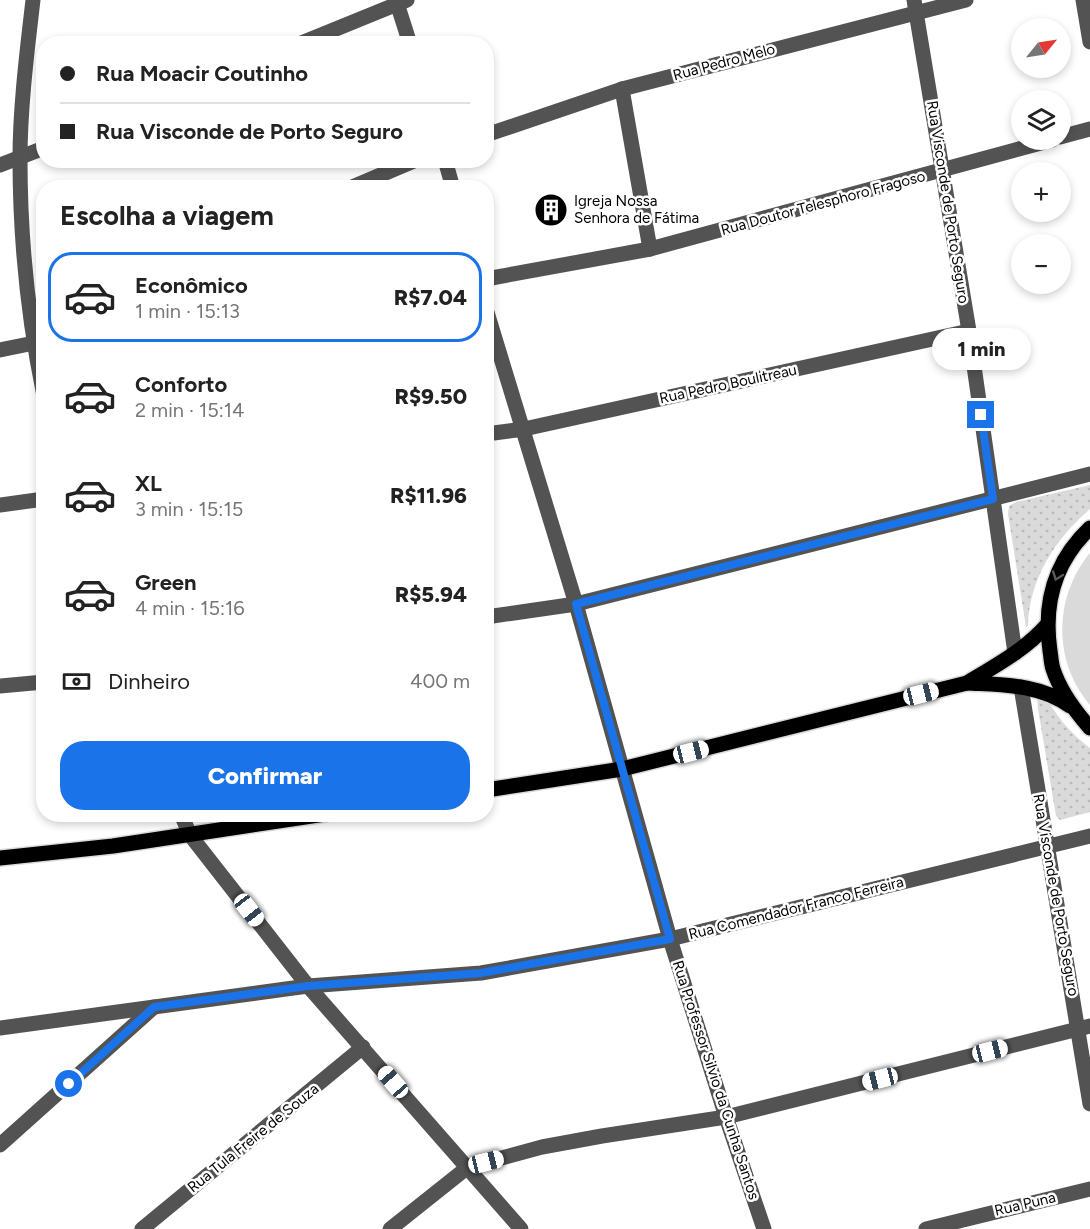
<!DOCTYPE html>
<html lang="pt">
<head>
<meta charset="utf-8">
<style>
	:root { --surface:#fff; --page:#f2f2f2; --text:#222; --muted:#767676; --line:#e0e0e0; --accent:#1a73e8 }
	body { margin:0; font-family:Figtree,sans-serif; background:var(--page); color:var(--text); height:100vh; display:flex; flex-direction:column; font-size:22px; white-space:nowrap }
	* { box-sizing:border-box; margin:0 }
	p { font-size:20px; color:var(--muted) }
	.icon { flex:none; width:33px; height:33px; fill:none; stroke:currentColor; stroke-width:2; stroke-linecap:round; stroke-linejoin:round }
	.map { position:relative; flex:1; overflow:hidden }
	.side { position:absolute; left:36px; top:180px; width:458px; height:642px; display:flex; flex-direction:column; background:var(--surface); border-radius:24px; box-shadow:0 3px 9px #0003 }
	.side>* { flex:none }
	.hud { position:absolute; left:36px; top:36px; width:458px; height:132px; border-radius:24px; box-shadow:0 3px 9px #0003; display:grid; align-content:center; height:132px; padding:0 24px; background:var(--surface) }
	.needle { width:39px; rotate:60deg }
	.tools { position:absolute; left:1011px; top:18px; display:grid; gap:12px }
	.tools a { display:grid; place-items:center; width:60px; height:60px; border-radius:50%; background:var(--surface); box-shadow:0 3px 9px #0003; font-size:30px }
	.end { position:absolute; width:27px; height:27px; margin:-14px; border:8px solid #1a73e8; background:#fff; box-shadow:0 0 0 3px #fff }
	.from { border-radius:50% }
	.bubble { position:absolute; height:42px; border-radius:21px; background:var(--surface); box-shadow:0 3px 9px #0003; font-size:20px; font-weight:800; line-height:42px; text-align:center }
	.car { position:absolute; width:18px; height:36px; margin:-18px -9px; border-radius:8px; box-shadow:0 0 4px 2px #0007; background:linear-gradient(#fff 24%,#345 0 40%,#fff 0 76%,#345 0 86%,#fff 0) }
	.hud b { display:flex; align-items:center; gap:21px; height:57px; font-size:22px }
	.hud b+b { border-top:2px solid var(--line) }
	.hud i { width:15px; height:15px; background:var(--text) }
	ul { padding:0; list-style:none }
	li { display:flex; align-items:center; gap:18px; height:90px; margin:0 12px 9px; padding:0 12px; border:3px solid transparent; border-radius:24px }
	li div { flex:1 }
	li b { display:block; font-size:22px }
	li em { font-style:normal; font-weight:800 }
	li.active { border-color:var(--accent) }
	li>.icon { width:54px; height:54px; stroke-width:1.5 }
	h2 { padding:0 24px; font-size:27px; line-height:72px }
	.pay { display:flex; align-items:center; gap:15px; height:66px; padding:0 24px; font-size:22px }
	.pay p { margin-inline-start:auto }
	.cta { display:flex; gap:12px; margin-top:auto; padding:12px 24px }
	.cta a { flex:1; height:69px; border-radius:24px; background:var(--accent); color:#fff; font-size:24px; font-weight:800; line-height:69px; text-align:center }
	.map>svg:first-child { display:block }
	.grass { fill:url(#grass-dots) }
	.park { fill:#dadada }
	.lines { fill:none; stroke-linecap:round; stroke-linejoin:round }
	.major-casing { stroke:#dbdbdb; stroke-width:18 }
	.minor { stroke:#535353; stroke-width:15 }
	.major { stroke:#000; stroke-width:15 }
	.oneway { stroke:#595959 }
	.route { stroke:#1a73e8; stroke-width:8 }
	.labels { text-anchor:middle; dominant-baseline:central; stroke-width:5; stroke-linejoin:round; paint-order:stroke }
	.street-label { font-size:15px; fill:#000; stroke:#fff }
	.poi-label { font-size:15px; fill:#000; stroke:#fff; text-anchor:start }
</style>
</head>
<body>
<div class="map">
<svg width="1090" height="1229" viewBox="0 0 1090 1229">
	<defs>
		<pattern id="grass-dots" width="8" height="8" patternUnits="userSpaceOnUse" patternTransform="scale(1.5)"><rect width="8" height="8" fill="#dadada"/><path d="M2 2h.1M6 6h.1" fill="none" stroke="#b9b9b9" stroke-width="1.8" stroke-linecap="round"/></pattern>
	</defs>
	<rect width="100%" height="100%" fill="#fff"/>
	<!-- grass -->
	<g class="grass">
		<path d="M 1090,485 L 1090,509 C 1056,538 1029,579 1028,626 L 1026,627 L 1008,514 L 1009,506 L 1016,502 Z"/>
		<path d="M 1044,693 C 1055,715 1070,733 1090,748 L 1090,812 L 1060,820 L 1056,816 L 1038,709 L 1037,697 Z"/>
	</g>
	<!-- park -->
	<path class="park" d="M 1090,553 L 1090,705 C 1052,661 1054,596 1090,553 Z"/>
	<g class="lines">
		<!-- major casing -->
		<g class="major-casing">
			<g id="major">
				<path d="M 1090,528 C 1054,562 1043,603 1050,651 C 1051,656 1051,663 1053,669 C 1060,691 1075,711 1090,728"/>
				<path d="M 967,683 C 1003,685 1040,684 1070,706"/>
				<path d="M 486,790 L 622,769 L 967,683 C 995,666 1025,650 1047,625"/>
				<polyline points="0,858 113,846 325,814"/>
			</g>
		</g>
		<!-- minor -->
		<g class="minor">
			<path d="M 33,0 C 27,52 20,107 20,159 C 20,239 28,318 44,396"/>
			<polyline points="396,0 410,44"/>
			<polyline points="914,0 969,331 1015,653"/>
			<polyline points="1083,0 1090,42"/>
			<polyline points="299,44 407,0"/>
			<polyline points="622,89 650,249"/>
			<polyline points="486,135 622,89 966,0"/>
			<polyline points="1060,137 1090,129"/>
			<polyline points="445,160 453,188"/>
			<polyline points="0,165 44,148"/>
			<polyline points="350,188 416,160"/>
			<polyline points="486,279 650,249 1052,140"/>
			<polyline points="486,309 576,604 670,939 726,1117 764,1229"/>
			<polyline points="0,350 44,341"/>
			<polyline points="486,434 524,429 969,331"/>
			<polyline points="0,505 44,499"/>
			<polyline points="486,617 576,604 1090,474"/>
			<polyline points="0,686 44,682"/>
			<polyline points="1021,687 1090,1104"/>
			<polyline points="181,814 190,835 308,986 521,1229"/>
			<polyline points="0,1028 308,986 481,973 670,939 1090,836"/>
			<polyline points="0,1145 154,1007"/>
			<polyline points="142,1229 363,1047"/>
			<polyline points="390,1229 468,1167 542,1147 602,1136 726,1117 1090,1026"/>
			<polyline points="926,1229 1090,1189"/>
		</g>
		<!-- major -->
		<use href="#major" class="major"/>
	</g>
	<!-- one-way arrows -->
	<defs><path id="oneway-chevron" d="M-2-3.5L2.5 0L-2 3.5" fill="none" stroke-width="1.6" stroke-linecap="round" stroke-linejoin="round" transform="scale(1.5)"/></defs>
	<use class="oneway" href="#oneway-chevron" transform="translate(1057 576) rotate(110)"/>
	<g class="lines">
		<!-- route -->
		<polyline class="route" points="69,1084 154,1007 308,986 481,973 670,939 576,604 993,499 981,415"/>
	</g>
	<!-- icons -->
	<defs>
		<g id="building-disc" transform="scale(1.725)"><circle r="9.5" fill="#000" stroke="#fff"/><path d="M-4-6H4V6H1V3H-1V6H-4ZM-2.5-4.3h1.7v1.8h-1.7ZM.8-4.3h1.7v1.8H.8ZM-2.5-1h1.7V.8h-1.7ZM.8-1h1.7V.8H.8Z" fill="#fff"/></g>
	</defs>
	<g fill-rule="evenodd">
		<use href="#building-disc" x="551" y="210"/>
	</g>
	<g class="labels">
		<!-- street labels -->
		<g class="street-label">
			<text transform="translate(724 62) rotate(-15)">Rua Pedro Melo</text>
			<text transform="translate(948 202) rotate(81)">Rua Visconde de Porto Seguro</text>
			<text transform="translate(823 203) rotate(-15)">Rua Doutor Telesphoro Fragoso</text>
			<text transform="translate(728 384) rotate(-12)">Rua Pedro Boulitreau</text>
			<text transform="translate(1056 895) rotate(80)">Rua Visconde de Porto Seguro</text>
			<text transform="translate(796 908) rotate(-14)">Rua Comendador Franco Ferreira</text>
			<text transform="translate(716 1080) rotate(72)">Rua Professor Silvio da Cunha Santos</text>
			<text transform="translate(253 1138) rotate(-39)">Rua Tula Freire de Souza</text>
			<text transform="translate(1025 1204) rotate(-13)">Rua Puna</text>
		</g>
		<!-- poi labels -->
		<g class="poi-label">
			<text x="574" y="201">Igreja Nossa<tspan x="574" dy="17">Senhora de Fátima</tspan></text>
		</g>
	</g>
</svg>
<div class="tools">
<a><svg class="needle" viewBox="-14 -14 28 28"><path d="M0-13l5 13h-10z" fill="#e53935"/><path d="M0 13l5-13h-10z" fill="#767676"/></svg></a>
<a><svg class="icon" aria-label="layers" viewBox="0 0 24 24"><path d="M12 4l9 5-9 5-9-5zM3 14l9 5 9-5"/></svg></a>
<a>+</a>
<a>−</a>
</div>
<i class="end from" style="left:69px;top:1084px"></i>
<i class="end" style="left:981px;top:415px"></i>
<div class="bubble" style="left:932px;top:328px;width:99px">1 min</div>
<i class="car" style="left:921px;top:694px;rotate:76deg"></i>
<i class="car" style="left:691px;top:752px;rotate:76deg"></i>
<i class="car" style="left:249px;top:910px;rotate:142deg"></i>
<i class="car" style="left:990px;top:1051px;rotate:76deg"></i>
<i class="car" style="left:880px;top:1079px;rotate:256deg"></i>
<i class="car" style="left:393px;top:1082px;rotate:319deg"></i>
<i class="car" style="left:486px;top:1162px;rotate:76deg"></i>
<div class="hud">
<b><i class="from"></i>Rua Moacir Coutinho</b>
<b><i></i>Rua Visconde de Porto Seguro</b>
</div>
<section class="side">
<h2>Escolha a viagem</h2>
<ul>
<li class="active"><svg class="icon" aria-label="car" viewBox="0 0 24 24"><path d="M5 17H2v-5l4-1 3-4h7l3 4 3 1v5h-3M9 17h6M6 11h13"/><circle cx="7" cy="17" r="2"/><circle cx="17" cy="17" r="2"/></svg><div><b>Econômico</b><p>1 min · 15:13</p></div><em>R$7.04</em></li>
<li><svg class="icon" aria-label="car" viewBox="0 0 24 24"><path d="M5 17H2v-5l4-1 3-4h7l3 4 3 1v5h-3M9 17h6M6 11h13"/><circle cx="7" cy="17" r="2"/><circle cx="17" cy="17" r="2"/></svg><div><b>Conforto</b><p>2 min · 15:14</p></div><em>R$9.50</em></li>
<li><svg class="icon" aria-label="car" viewBox="0 0 24 24"><path d="M5 17H2v-5l4-1 3-4h7l3 4 3 1v5h-3M9 17h6M6 11h13"/><circle cx="7" cy="17" r="2"/><circle cx="17" cy="17" r="2"/></svg><div><b>XL</b><p>3 min · 15:15</p></div><em>R$11.96</em></li>
<li><svg class="icon" aria-label="car" viewBox="0 0 24 24"><path d="M5 17H2v-5l4-1 3-4h7l3 4 3 1v5h-3M9 17h6M6 11h13"/><circle cx="7" cy="17" r="2"/><circle cx="17" cy="17" r="2"/></svg><div><b>Green</b><p>4 min · 15:16</p></div><em>R$5.94</em></li>
</ul>
<div class="pay"><svg class="icon" aria-label="cash" viewBox="0 0 24 24"><path d="M3 7h18v10H3z"/><circle cx="12" cy="12" r="2"/></svg>Dinheiro<p>400 m</p></div>
<div class="cta"><a>Confirmar</a></div>
</section>
</div>
</body>
</html>
